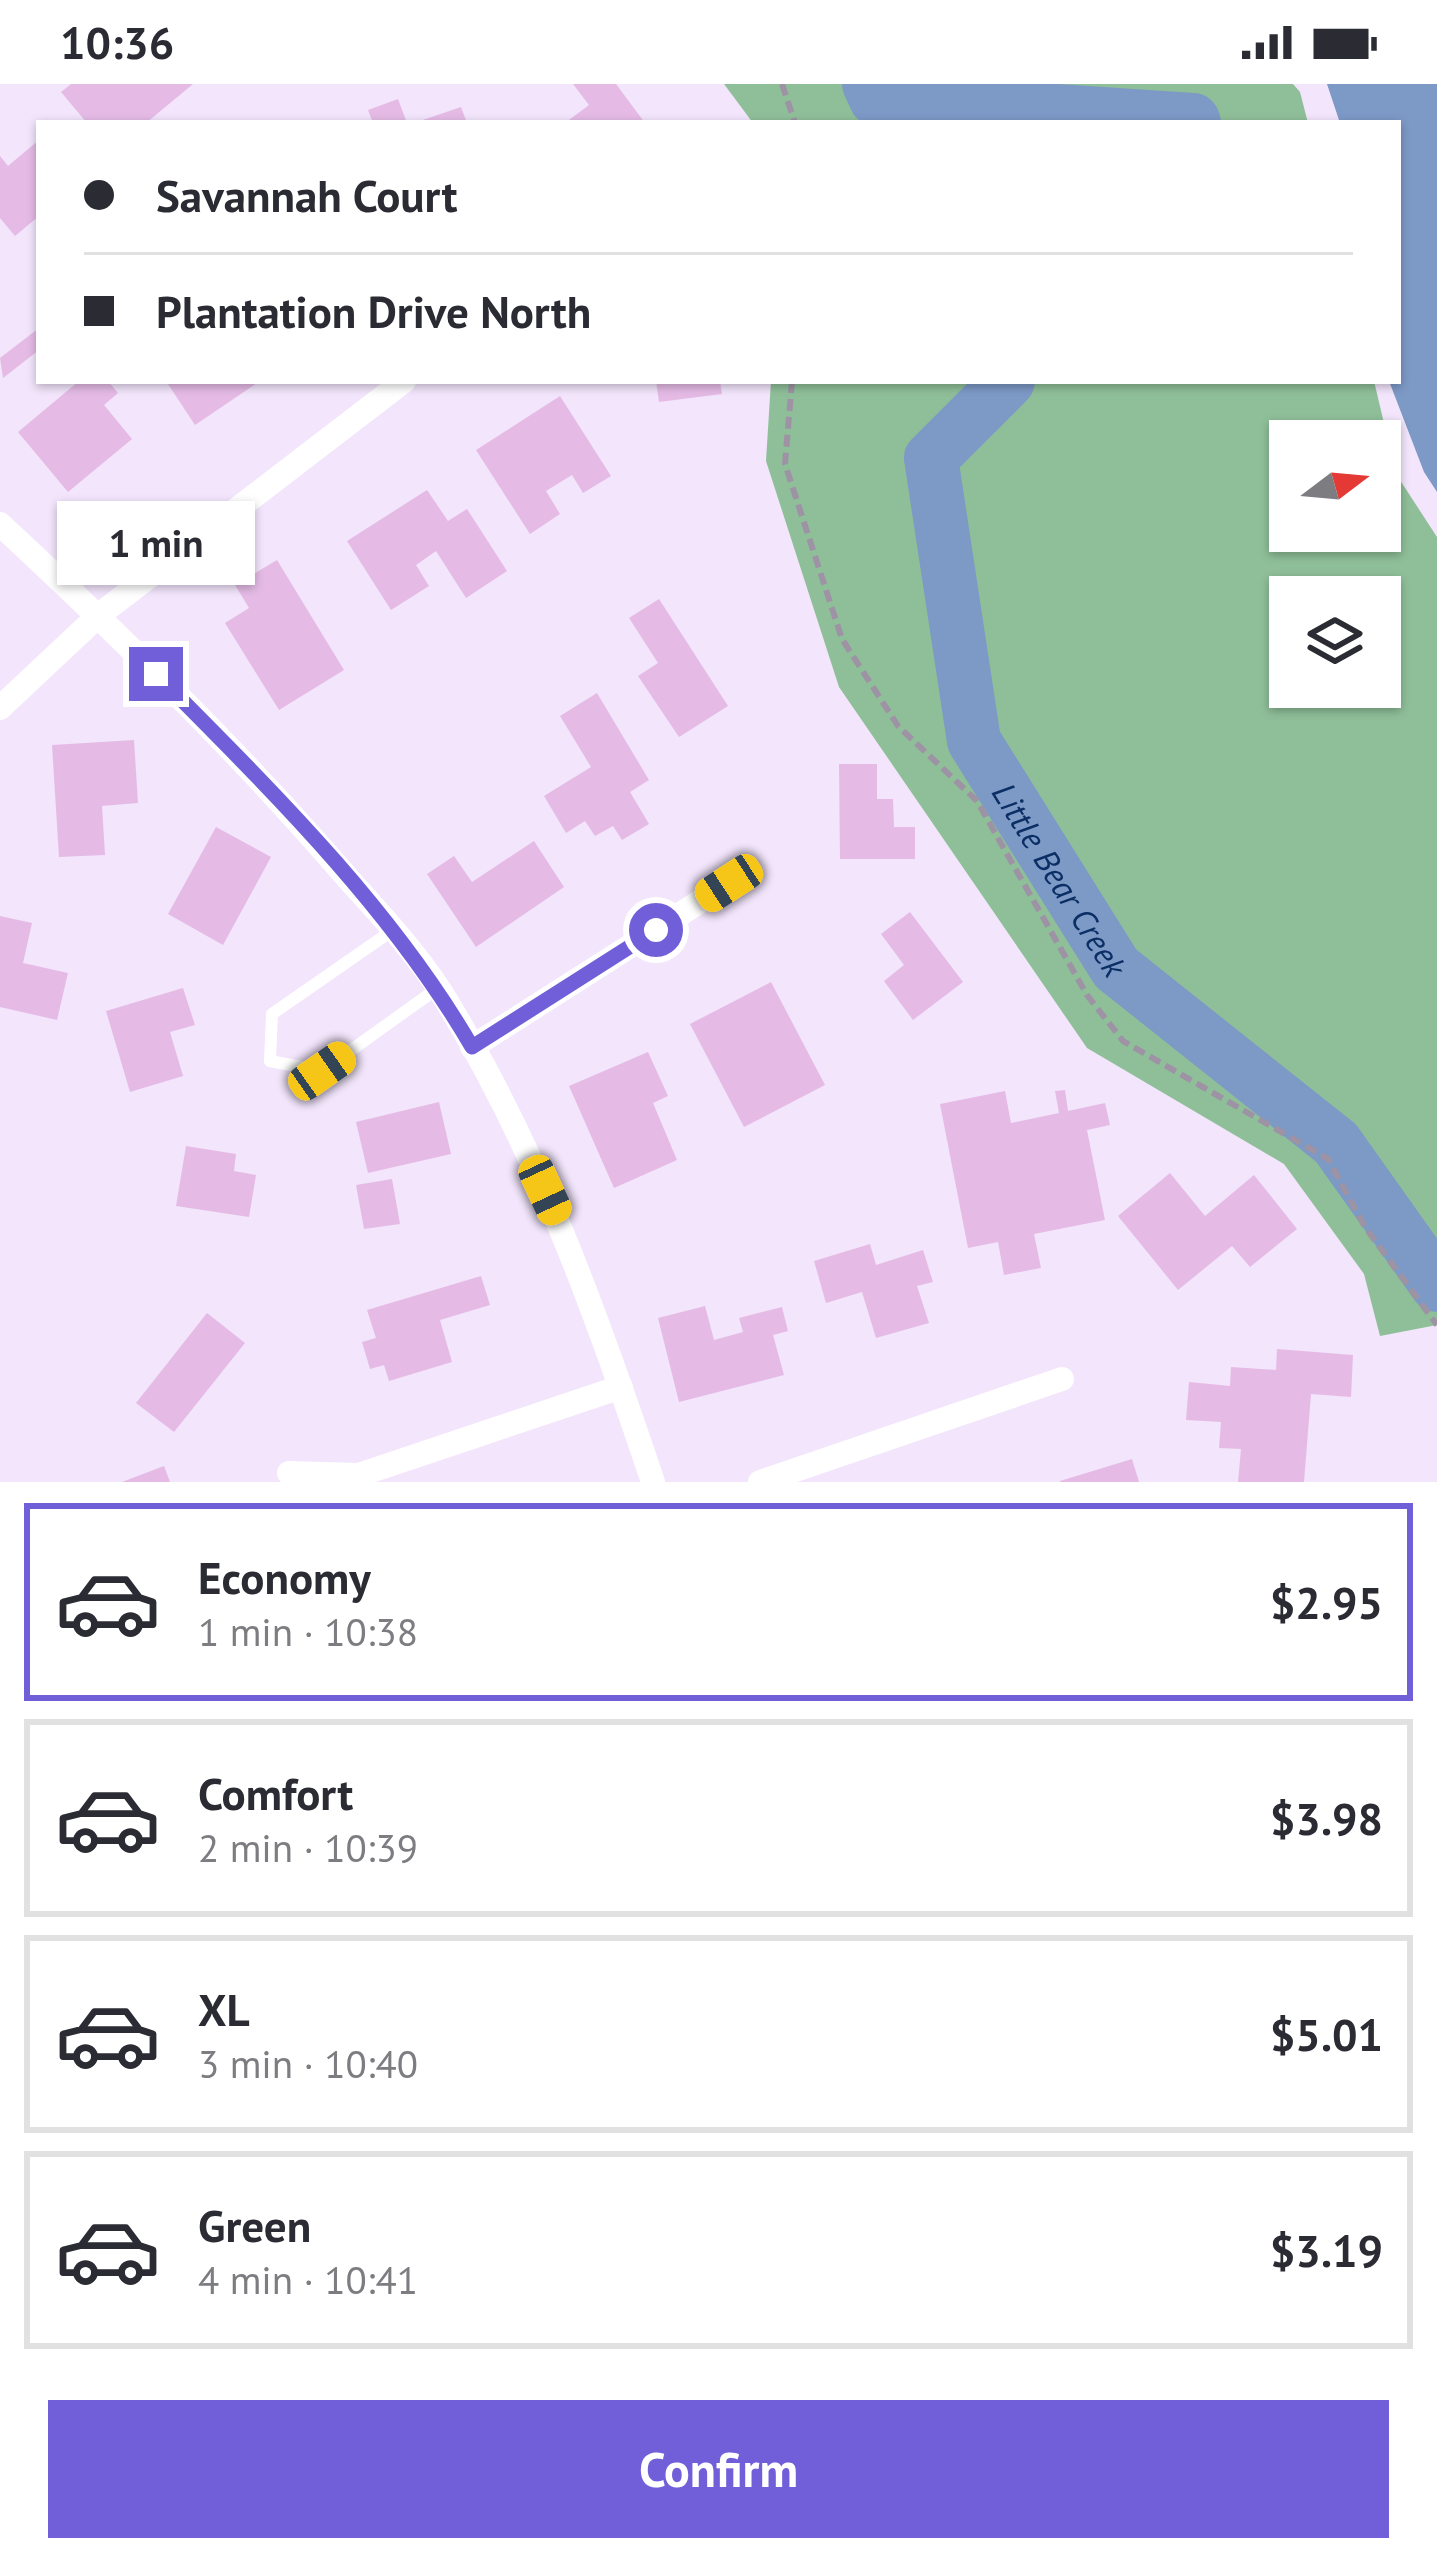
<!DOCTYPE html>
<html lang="en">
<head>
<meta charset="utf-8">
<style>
	:root { --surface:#fff; --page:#f2f2f3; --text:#2b2b33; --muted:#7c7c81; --line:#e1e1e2; --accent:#715fd9 }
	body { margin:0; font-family:"PT Sans",sans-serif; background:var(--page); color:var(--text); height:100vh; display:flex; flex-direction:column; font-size:45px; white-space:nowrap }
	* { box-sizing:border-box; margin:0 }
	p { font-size:39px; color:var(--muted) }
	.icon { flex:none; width:66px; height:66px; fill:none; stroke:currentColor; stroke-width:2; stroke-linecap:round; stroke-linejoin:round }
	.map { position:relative; height:1398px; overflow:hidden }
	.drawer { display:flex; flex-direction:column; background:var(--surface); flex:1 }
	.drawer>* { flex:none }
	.top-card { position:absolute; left:36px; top:36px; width:1365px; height:264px; border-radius:0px; box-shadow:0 3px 9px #0004; display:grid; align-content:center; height:264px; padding:0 48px; background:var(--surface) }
	.needle { width:78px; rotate:74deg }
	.fabs { position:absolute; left:1269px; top:336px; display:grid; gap:24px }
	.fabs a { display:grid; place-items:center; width:132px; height:132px; border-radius:0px; background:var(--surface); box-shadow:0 3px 9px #0004; font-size:60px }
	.end { position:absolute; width:54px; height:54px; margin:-27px; border:15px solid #715fd9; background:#fff; box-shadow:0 0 0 6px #fff }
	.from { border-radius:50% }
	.bubble { position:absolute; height:84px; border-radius:0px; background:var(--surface); box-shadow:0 3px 9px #0004; font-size:39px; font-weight:700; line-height:84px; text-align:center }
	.car { position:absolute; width:36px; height:72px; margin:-36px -18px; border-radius:15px; box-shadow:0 0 9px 3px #0007; background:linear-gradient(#f5c518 24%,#345 0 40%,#f5c518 0 76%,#345 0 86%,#f5c518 0) }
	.top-card b { display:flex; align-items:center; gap:42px; height:114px; font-size:45px }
	.top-card b+b { border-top:3px solid var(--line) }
	.top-card i { width:30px; height:30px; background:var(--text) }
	ul { padding:21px 0 0; list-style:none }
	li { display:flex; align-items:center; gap:36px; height:198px; margin:0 24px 18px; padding:0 24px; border:6px solid var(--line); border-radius:0px }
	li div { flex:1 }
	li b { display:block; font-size:45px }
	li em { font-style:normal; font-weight:700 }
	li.active { border-color:var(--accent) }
	li>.icon { width:108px; height:108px; stroke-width:1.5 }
	.button { display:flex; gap:24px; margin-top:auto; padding:24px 48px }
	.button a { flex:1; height:138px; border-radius:0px; background:var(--accent); color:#fff; font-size:48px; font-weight:700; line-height:138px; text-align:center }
	.status { display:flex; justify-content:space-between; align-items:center; height:84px; padding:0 60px; background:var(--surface); direction:ltr }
	.status svg { height:33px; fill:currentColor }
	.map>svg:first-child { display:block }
	.forest { fill:#8fbf99; fill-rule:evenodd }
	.water { fill:#7d99c6 }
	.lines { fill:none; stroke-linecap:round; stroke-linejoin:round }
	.river { stroke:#7d99c6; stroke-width:54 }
	.building { fill:#e5bbe6 }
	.path { stroke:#9d93a5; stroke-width:6; stroke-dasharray:12 6; stroke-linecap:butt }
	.lane { stroke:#fff; stroke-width:12 }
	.street { stroke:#fff; stroke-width:24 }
	.route { stroke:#715fd9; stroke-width:15 }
	.labels { text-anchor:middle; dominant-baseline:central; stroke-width:9; stroke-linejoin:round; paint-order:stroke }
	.water-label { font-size:33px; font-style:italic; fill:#0b2e64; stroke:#faf7fc }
</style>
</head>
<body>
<div class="status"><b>10:36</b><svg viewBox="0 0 49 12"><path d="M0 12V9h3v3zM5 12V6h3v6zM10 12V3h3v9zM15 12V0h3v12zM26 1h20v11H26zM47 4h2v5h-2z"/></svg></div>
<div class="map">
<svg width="1437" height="1398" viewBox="0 0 1437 1398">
	<rect width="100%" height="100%" fill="#f2e5fc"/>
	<!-- forest -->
	<g class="forest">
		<polygon points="724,0 1293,0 1300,8 1308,39 753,39"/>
		<path d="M 771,297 L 1374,297 L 1396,390 L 1437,453 L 1437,1241 L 1380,1252 L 1364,1190 L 1284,1080 L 1087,964 L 839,603 L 766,377 ZM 1290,357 L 1380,357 L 1380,447 L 1290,447 ZM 1290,513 L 1380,513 L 1380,603 L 1290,603 Z"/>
	</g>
	<!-- water -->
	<polygon class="water" points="1327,0 1437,0 1437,408 1424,388 1389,297 1398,297 1398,39 1340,39"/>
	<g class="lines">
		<!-- river -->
		<g class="river">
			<polyline points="869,0 876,15 1193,36 1194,39"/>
			<path id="s1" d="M 1008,297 L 931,374 L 974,657 L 1116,884 L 1336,1059 L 1437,1201"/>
		</g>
	</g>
	<!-- building -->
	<g class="building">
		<polygon points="71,0 193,0 146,39 87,39 61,8"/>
		<polygon points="573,0 616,0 645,39 565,39 589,21"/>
		<polygon points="398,15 407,39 373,39 368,26"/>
		<polygon points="461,23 467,39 417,39 417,38"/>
		<polygon points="39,56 39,132 15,152 0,134 0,72 8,82"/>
		<polygon points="39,244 39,266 3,294 0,274"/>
		<polygon points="79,297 108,297 118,309 104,321 132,355 68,408 18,348"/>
		<polygon points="166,297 260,297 195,341"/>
		<polygon points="656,297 720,297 722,310 659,318"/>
		<polygon points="560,312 611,392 583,409 572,391 546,407 560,430 530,450 476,366"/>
		<polygon points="427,406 448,437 467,425 507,487 466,514 436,467 416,481 429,502 391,526 347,457"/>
		<polygon points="277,476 344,586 279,626 225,539 249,524 235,501"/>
		<polygon points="659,515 728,622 679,653 638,592 658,579 629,534"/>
		<polygon points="597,609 649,696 630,708 649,740 622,756 613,742 595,752 585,737 566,749 544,712 591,683 560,632"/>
		<polygon points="134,656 138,719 102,722 105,771 59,773 52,661"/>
		<polygon points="839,680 877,680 877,715 893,715 894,743 915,743 915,775 840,775"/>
		<polygon points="216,743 271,773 223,861 168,830"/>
		<polygon points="534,757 564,803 476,863 427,790 454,772 472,798"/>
		<polygon points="910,828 963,898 913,936 884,897 904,881 881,850"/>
		<polygon points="0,832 32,839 23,879 68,889 57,936 0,923"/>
		<polygon points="771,898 825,1001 744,1043 690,940"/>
		<polygon points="183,904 195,941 170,948 183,992 130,1008 106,927"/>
		<polygon points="648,968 668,1012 653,1019 677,1076 614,1104 569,1002"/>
		<polygon points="1065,1006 1068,1027 1105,1019 1110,1041 1087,1046 1105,1136 1034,1150 1041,1184 1004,1191 998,1158 968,1164 940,1020 1005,1007 1011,1039 1059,1029 1055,1007"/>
		<polygon points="439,1018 451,1070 368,1089 356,1038"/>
		<polygon points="186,1062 236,1070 234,1087 256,1091 249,1133 176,1122"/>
		<polygon points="1170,1089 1205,1132 1254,1091 1297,1145 1250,1183 1232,1162 1178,1206 1118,1132"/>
		<polygon points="392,1095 400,1140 364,1145 356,1101"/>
		<polygon points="870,1160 876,1181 923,1166 933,1198 917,1202 929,1239 876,1254 862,1208 826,1219 814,1177"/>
		<polygon points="481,1192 490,1221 440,1236 452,1278 389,1297 384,1281 370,1285 362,1258 376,1254 367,1226"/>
		<polygon points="705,1222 714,1256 743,1248 739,1234 782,1223 788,1247 773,1251 784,1291 679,1318 658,1234"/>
		<polygon points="207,1229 245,1259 174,1348 136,1319"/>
		<polygon points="1277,1265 1353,1271 1351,1313 1311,1310 1304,1398 1238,1398 1241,1365 1219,1364 1221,1338 1186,1336 1189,1298 1230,1302 1231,1283 1276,1286"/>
		<polygon points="1132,1375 1139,1398 1060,1398 1060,1397"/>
		<polygon points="164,1382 170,1398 122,1398"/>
	</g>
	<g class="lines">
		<!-- path -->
		<g class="path">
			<polyline points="782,0 795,39"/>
			<polyline points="792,297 785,380 842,555 898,642 977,717 1087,911 1123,957 1328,1075 1365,1143 1437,1241"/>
		</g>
		<!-- lane -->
		<polyline class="lane" points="393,846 272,930 270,977 322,987 438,904"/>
		<!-- street -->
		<g class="street">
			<path d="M 0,440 C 115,547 228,657 331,775 C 368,818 410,860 441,908 C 536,1061 596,1228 653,1398"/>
			<polyline points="0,624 99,531 404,297"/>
			<polyline points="472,963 729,799"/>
			<polyline points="289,1389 359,1391 621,1303"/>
			<polyline points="760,1398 1062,1295"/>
		</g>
	</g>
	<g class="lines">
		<!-- route -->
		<path class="route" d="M 156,590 C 270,705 390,822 472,963 L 656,846"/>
	</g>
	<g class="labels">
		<!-- water labels -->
		<g class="water-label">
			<text stroke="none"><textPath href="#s1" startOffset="558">Little Bear Creek</textPath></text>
		</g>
	</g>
</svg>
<div class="fabs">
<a><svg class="needle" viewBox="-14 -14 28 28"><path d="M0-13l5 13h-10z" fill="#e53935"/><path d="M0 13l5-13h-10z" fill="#7c7c81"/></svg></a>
<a><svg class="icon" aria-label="layers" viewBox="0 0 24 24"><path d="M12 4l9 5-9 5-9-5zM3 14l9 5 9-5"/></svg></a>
</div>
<i class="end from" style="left:656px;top:846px"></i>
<i class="end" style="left:156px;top:590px"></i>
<div class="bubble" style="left:57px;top:417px;width:198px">1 min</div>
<i class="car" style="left:729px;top:799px;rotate:237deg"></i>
<i class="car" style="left:322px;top:987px;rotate:55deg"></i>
<i class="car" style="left:545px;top:1106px;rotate:155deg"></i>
<div class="top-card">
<b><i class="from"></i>Savannah Court</b>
<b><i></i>Plantation Drive North</b>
</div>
</div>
<section class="drawer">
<ul>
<li class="active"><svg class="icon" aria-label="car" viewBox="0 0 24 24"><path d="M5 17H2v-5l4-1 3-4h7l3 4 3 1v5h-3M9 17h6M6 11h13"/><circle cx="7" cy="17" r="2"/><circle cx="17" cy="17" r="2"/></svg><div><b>Economy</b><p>1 min · 10:38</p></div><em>$2.95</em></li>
<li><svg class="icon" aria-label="car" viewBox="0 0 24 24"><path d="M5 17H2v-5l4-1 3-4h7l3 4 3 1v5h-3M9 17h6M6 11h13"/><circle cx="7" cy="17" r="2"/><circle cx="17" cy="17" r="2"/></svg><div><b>Comfort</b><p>2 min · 10:39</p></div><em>$3.98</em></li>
<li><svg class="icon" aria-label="car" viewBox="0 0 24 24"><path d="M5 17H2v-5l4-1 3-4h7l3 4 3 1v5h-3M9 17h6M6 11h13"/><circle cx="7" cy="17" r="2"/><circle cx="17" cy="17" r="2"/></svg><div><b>XL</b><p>3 min · 10:40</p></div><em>$5.01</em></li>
<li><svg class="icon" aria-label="car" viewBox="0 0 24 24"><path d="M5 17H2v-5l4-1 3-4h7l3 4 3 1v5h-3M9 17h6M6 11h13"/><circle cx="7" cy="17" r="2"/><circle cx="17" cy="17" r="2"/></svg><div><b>Green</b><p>4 min · 10:41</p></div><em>$3.19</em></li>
</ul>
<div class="button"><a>Confirm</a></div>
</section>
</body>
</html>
